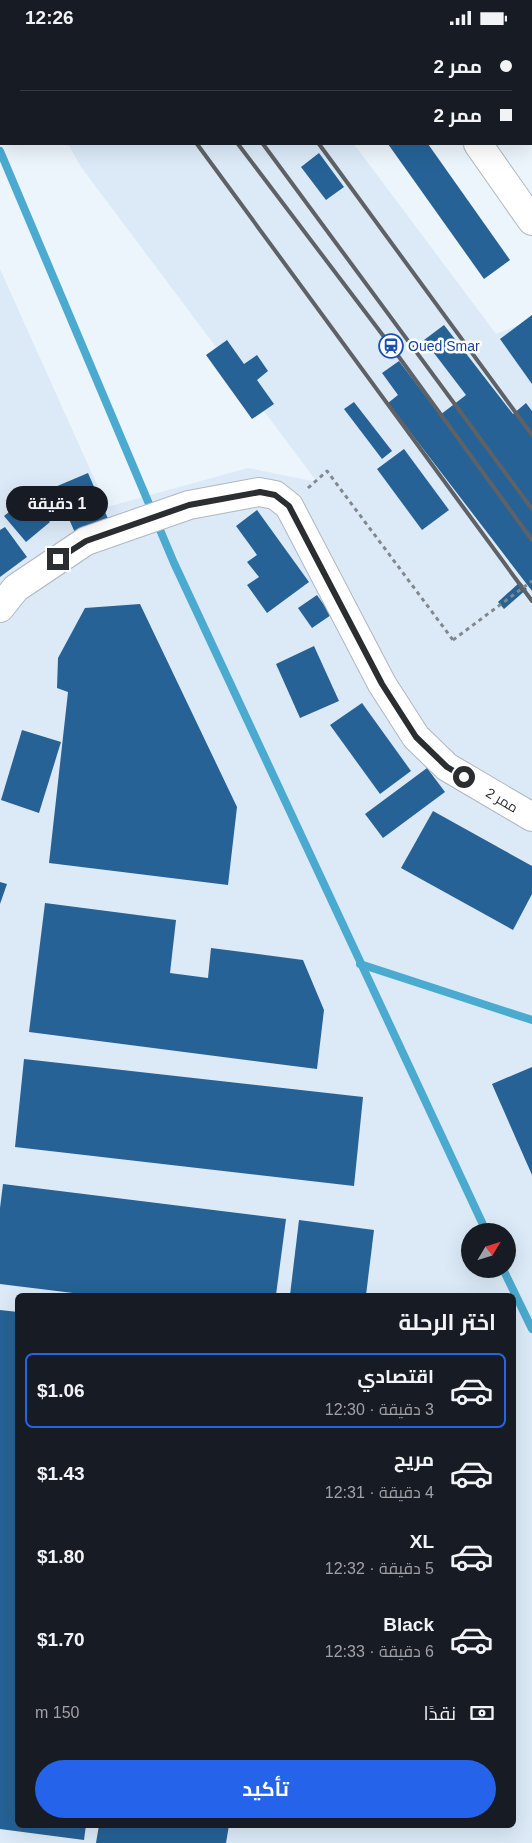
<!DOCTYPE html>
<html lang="ar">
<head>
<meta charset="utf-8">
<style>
	:root { --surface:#171b24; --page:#20242c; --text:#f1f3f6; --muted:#9ea1a6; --line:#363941; --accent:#2563eb }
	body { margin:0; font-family:Helvetica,Cairo,sans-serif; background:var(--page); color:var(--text); direction:rtl; height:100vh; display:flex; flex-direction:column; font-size:19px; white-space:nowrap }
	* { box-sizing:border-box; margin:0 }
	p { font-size:16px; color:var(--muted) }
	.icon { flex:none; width:28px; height:28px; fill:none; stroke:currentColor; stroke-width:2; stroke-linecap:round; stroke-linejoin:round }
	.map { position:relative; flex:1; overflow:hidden; direction:ltr }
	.details { position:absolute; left:15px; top:1258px; width:501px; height:535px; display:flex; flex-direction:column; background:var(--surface); border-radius:8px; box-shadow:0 5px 20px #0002; direction:rtl }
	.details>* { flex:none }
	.hud { position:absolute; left:0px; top:0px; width:532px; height:110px; box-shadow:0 5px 20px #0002; direction:rtl; display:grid; align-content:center; height:110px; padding:0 20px; background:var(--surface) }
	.needle { width:32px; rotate:52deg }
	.controls { position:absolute; left:461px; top:1188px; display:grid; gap:10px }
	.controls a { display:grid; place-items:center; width:55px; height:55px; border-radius:50%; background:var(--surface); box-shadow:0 5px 20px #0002; font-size:25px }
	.end { position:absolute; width:22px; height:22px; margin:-11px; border:6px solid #2b2e31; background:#fff; box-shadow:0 0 0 2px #fff }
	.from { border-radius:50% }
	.bubble { position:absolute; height:35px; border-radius:18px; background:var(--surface); box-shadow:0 5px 20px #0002; font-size:16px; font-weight:700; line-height:35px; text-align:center; direction:rtl }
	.hud b { display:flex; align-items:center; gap:18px; height:48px; font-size:19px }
	.hud b+b { border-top:1px solid var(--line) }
	.hud i { width:12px; height:12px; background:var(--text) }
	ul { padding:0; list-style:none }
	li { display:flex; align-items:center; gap:15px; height:75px; margin:0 10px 8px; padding:0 10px; border:2px solid transparent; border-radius:8px }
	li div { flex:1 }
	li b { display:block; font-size:19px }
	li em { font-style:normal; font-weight:700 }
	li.on { border-color:var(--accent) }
	li>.icon { width:45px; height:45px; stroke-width:1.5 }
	h2 { padding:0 20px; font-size:22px; line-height:60px }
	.pay { display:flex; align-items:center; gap:12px; height:55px; padding:0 20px; font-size:19px }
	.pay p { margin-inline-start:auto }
	.button { display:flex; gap:10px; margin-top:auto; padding:10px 20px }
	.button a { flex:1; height:58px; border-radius:30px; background:var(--accent); color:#fff; font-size:20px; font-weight:700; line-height:58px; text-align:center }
	.status { display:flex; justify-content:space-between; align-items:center; height:35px; padding:0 25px; background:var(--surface); direction:ltr }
	.status svg { height:14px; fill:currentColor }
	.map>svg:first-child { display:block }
	.built { fill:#dceaf8; fill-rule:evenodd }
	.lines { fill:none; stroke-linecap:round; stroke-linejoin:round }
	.stream { stroke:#4baacf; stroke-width:8 }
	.building { fill:#266296 }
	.minor-casing { stroke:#afb7bf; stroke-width:30 }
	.path { stroke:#83888d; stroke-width:3; stroke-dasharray:4 4; stroke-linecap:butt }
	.minor { stroke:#fff; stroke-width:28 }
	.rail { stroke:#5e6266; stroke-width:4 }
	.path-bridge { stroke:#83888d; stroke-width:3; stroke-dasharray:4 4; stroke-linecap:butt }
	.route { stroke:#2b2e31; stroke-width:6 }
	.labels { text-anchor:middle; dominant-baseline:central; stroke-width:5; stroke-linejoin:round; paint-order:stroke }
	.transit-label { font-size:14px; fill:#164399; stroke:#fff; text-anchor:start }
	.street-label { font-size:14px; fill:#2b2e31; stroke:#fff }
</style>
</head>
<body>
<div class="status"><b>12:26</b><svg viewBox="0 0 49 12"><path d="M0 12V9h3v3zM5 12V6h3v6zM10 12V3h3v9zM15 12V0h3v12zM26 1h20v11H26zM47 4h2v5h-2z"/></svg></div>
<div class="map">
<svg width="532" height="1808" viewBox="0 0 532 1808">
	<rect width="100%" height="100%" fill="#ecf4fc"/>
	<!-- built -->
	<g class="built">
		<polygon points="4,0 273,0 274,1 5,1"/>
		<path d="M 68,109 L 354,109 L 496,299 L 524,288 L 532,300 L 532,1808 L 0,1808 L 0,234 L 107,472 L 248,433 L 317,447 L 81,132 ZM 470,1196 L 508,1196 L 508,1234 L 470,1234 ZM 18,1260 L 514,1260 L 514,1790 L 18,1790 Z"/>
	</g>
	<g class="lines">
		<!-- stream -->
		<g class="stream">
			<polyline points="0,116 174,528 486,1196"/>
			<polyline points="360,929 532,985"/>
			<polyline points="503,1234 532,1294"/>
		</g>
	</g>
	<!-- building -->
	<g class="building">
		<polygon points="388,109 428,109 510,225 484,244"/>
		<polygon points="319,118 344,152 326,165 301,132"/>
		<polygon points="532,280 532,349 500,304"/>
		<polygon points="444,290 513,379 526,368 532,376 532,556 388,368 398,360 382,338 399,326 440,380 466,360 424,305"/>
		<polygon points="227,305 244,329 257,320 268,336 257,345 274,369 252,384 206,320"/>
		<polygon points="354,367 392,416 382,424 344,374"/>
		<polygon points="404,414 449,475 422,495 377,434"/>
		<polygon points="88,438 109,486 76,500 55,452"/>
		<polygon points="29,461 50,487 26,507 4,481"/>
		<polygon points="257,475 309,547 267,578 247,550 259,542 247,527 257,520 236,491"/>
		<polygon points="5,492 27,522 0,542 0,495"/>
		<polygon points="520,547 527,554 504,574 498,567"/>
		<polygon points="317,560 331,580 312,593 298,573"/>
		<polygon points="140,569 237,772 228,850 49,828 68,657 57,653 58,623 85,573"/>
		<polygon points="314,611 339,666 300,683 276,629"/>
		<polygon points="362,668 411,736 380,759 330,690"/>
		<polygon points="22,695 61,707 39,778 1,765"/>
		<polygon points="427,733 445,757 383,803 365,779"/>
		<polygon points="433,776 532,831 532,859 513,895 401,833"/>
		<polygon points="0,847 7,849 0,869"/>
		<polygon points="45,868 176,885 170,938 208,943 211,913 303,925 324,975 317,1034 29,997"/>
		<polygon points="24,1024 363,1062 354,1151 15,1112"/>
		<polygon points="532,1032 532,1140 492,1049"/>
		<polygon points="3,1149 286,1184 276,1260 89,1260 0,1249 0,1173"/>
		<polygon points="299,1185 374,1195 366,1260 290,1260"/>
		<polygon points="0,1275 18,1277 18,1790 86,1790 84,1805 0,1794"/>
		<polygon points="99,1790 229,1790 226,1808 96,1808"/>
	</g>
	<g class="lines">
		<!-- minor casing -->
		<g class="minor-casing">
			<g id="minor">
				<polyline points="401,0 402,1"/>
				<polyline points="504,1 506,0"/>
				<polyline points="478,109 532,186"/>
				<polyline points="0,573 16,553 86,506 189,470 259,457 275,460 289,471 382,649 416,702 447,732 532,782"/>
			</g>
		</g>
		<!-- path -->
		<polyline class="path" points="308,453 327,436 453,605"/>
		<!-- minor -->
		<use href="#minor" class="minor"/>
		<!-- rail -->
		<g class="rail">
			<polyline points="119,0 120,1"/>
			<polyline points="156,0 157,1"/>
			<polyline points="183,0 184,1"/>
			<polyline points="239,0 240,1"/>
			<polyline points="197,109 532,566"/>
			<polyline points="238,109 391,311 532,505"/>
			<polyline points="263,109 532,474"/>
			<polyline points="319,109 532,400"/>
		</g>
		<!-- path-bridge -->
		<polyline class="path-bridge" points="453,605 532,546"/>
	</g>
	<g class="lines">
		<!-- route -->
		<polyline class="route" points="58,524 86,506 189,470 260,457 275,460 289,471 382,649 416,702 447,732 464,742"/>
	</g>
	<!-- icons -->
	<defs>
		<g id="station-ring" transform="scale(1.25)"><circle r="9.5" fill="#fff" stroke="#1a4fb4" stroke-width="1.5"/><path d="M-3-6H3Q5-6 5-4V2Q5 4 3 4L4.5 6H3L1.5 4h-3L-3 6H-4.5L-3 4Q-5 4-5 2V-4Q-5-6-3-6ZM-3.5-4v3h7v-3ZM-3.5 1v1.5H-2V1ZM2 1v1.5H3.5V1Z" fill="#1a4fb4"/></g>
	</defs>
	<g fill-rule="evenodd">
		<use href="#station-ring" x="391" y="311"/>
	</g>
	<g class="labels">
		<!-- transit labels -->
		<g class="transit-label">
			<text x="408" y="311">Oued Smar</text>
		</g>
		<!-- street labels -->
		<g class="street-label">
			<text transform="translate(502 765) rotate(30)">ممر 2</text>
		</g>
	</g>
</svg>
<div class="controls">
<a><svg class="needle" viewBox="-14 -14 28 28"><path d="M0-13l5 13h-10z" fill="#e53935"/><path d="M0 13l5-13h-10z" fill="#9ea1a6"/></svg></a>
</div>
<i class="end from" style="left:464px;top:742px"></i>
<i class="end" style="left:58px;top:524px"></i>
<div class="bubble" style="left:6px;top:451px;width:102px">1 دقيقة</div>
<div class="hud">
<b><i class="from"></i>ممر 2</b>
<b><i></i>ممر 2</b>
</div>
<section class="details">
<h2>اختر الرحلة</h2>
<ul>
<li class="on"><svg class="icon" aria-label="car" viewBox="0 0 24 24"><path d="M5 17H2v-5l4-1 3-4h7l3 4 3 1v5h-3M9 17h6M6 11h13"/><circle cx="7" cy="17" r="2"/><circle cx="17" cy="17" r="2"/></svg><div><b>اقتصادي</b><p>3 دقيقة · 12:30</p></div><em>$1.06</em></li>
<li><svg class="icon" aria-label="car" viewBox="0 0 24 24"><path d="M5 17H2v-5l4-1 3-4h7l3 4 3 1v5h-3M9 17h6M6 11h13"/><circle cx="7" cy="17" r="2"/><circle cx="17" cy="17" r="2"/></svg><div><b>مريح</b><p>4 دقيقة · 12:31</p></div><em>$1.43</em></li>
<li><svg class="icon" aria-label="car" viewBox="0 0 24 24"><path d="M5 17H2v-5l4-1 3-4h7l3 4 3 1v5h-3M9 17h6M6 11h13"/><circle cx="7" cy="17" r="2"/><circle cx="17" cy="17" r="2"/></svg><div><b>XL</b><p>5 دقيقة · 12:32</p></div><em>$1.80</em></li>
<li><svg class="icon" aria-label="car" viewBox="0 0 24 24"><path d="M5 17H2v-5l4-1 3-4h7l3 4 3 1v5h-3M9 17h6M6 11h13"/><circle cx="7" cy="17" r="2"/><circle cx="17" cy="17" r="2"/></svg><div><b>Black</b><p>6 دقيقة · 12:33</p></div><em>$1.70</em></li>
</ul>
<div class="pay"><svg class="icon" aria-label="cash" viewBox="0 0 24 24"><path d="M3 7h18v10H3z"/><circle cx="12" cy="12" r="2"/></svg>نقدًا<p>150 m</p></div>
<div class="button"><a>تأكيد</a></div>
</section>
</div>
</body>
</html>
